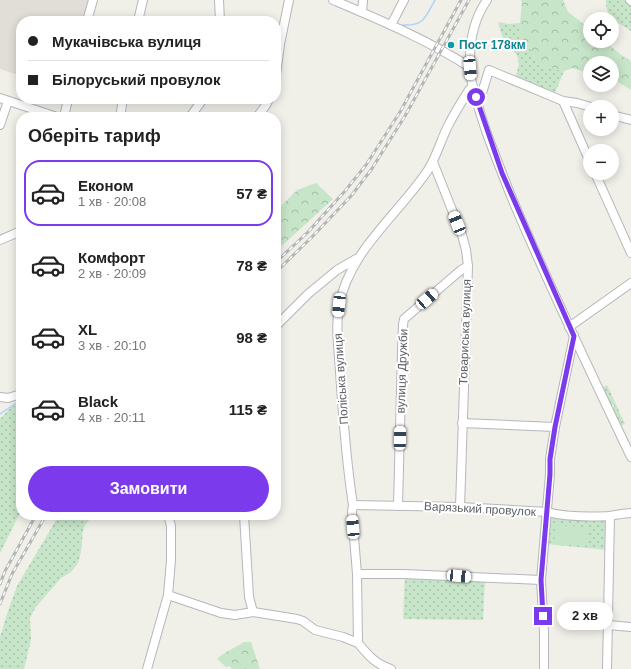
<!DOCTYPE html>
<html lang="uk">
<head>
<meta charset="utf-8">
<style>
	:root { --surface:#fff; --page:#f2f2f2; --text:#222; --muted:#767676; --line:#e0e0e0; --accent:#7c3aed }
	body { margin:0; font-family:Arial,sans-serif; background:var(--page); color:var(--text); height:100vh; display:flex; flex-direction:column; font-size:15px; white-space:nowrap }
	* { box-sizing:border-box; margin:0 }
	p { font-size:13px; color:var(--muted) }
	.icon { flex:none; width:22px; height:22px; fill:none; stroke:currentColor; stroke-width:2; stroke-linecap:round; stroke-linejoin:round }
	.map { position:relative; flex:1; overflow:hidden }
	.details { position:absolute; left:16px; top:112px; width:265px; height:408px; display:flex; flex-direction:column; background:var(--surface); border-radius:16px; box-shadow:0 2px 10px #0003 }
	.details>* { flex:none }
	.guide { position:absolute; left:16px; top:16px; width:265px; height:88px; border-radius:16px; box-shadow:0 2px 10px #0003; display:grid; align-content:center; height:88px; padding:0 12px; background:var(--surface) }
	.fabs { position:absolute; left:583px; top:12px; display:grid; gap:8px }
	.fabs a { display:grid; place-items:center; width:36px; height:36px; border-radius:50%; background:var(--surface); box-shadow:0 2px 10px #0003; font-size:20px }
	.end { position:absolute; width:18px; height:18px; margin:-9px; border:5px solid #7c3aed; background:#fff; box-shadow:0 0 0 2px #fff }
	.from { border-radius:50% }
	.bubble { position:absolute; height:28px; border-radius:14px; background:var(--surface); box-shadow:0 2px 10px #0003; font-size:13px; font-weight:600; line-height:28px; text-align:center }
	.car { position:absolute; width:12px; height:24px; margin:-12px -6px; border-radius:5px; box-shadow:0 0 3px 1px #0007; background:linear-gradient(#fff 24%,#345 0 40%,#fff 0 76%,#345 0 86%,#fff 0) }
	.guide b { display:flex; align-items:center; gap:14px; height:38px; font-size:15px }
	.guide b+b { border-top:1px solid var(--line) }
	.guide i { width:10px; height:10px; background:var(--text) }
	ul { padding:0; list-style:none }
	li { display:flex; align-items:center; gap:12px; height:66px; margin:0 8px 6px; padding:0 4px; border:2px solid transparent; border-radius:16px }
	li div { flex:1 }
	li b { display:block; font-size:15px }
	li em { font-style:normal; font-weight:600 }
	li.on { border-color:var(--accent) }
	li>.icon { width:36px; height:36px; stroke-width:1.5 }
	h2 { padding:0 12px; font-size:18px; line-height:48px }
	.primary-button { display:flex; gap:8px; margin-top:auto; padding:8px 12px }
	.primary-button a { flex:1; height:46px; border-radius:24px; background:var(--accent); color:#fff; font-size:16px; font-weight:600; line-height:46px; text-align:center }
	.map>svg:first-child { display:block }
	.education { fill:#e0ded6 }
	.grass { fill:url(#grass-dots) }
	.forest { fill:url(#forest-crowns) }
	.pitch { fill:#c7e5c9 }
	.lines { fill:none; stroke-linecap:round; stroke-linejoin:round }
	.stream { stroke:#afd3f9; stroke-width:1.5 }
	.minor-casing { stroke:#b5b7bb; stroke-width:10 }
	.minor { stroke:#fff; stroke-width:8 }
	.rail-casing { stroke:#b5b6b7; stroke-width:3 }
	.rail { stroke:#fff; stroke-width:1.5; stroke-dasharray:4.5; stroke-linecap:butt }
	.route { stroke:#7c3aed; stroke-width:5 }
	.culture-dot { fill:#0f9aa8; stroke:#fff; stroke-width:1.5 }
	.labels { text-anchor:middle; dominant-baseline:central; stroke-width:4; stroke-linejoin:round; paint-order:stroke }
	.culture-label { font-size:12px; font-weight:bold; fill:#0d838f; stroke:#fff; text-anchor:start }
	.street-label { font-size:12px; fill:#5f6267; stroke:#fff }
</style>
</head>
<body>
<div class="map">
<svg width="631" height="669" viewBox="0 0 631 669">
	<defs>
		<pattern id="grass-dots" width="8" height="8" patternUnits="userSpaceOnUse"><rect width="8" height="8" fill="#c7e5c9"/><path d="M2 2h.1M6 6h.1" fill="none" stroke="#a5bda7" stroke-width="1.8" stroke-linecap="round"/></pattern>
		<pattern id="forest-crowns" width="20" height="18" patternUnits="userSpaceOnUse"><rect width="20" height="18" fill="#c7e5c9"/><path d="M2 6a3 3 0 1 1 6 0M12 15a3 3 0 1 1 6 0" fill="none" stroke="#a5bda7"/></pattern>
	</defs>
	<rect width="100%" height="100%" fill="#f0efe8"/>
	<!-- education -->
	<polygon class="education" points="0,0 88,0 83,21 21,21 21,76 0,69"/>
	<!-- grass -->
	<g class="grass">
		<path d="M 606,0 L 628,0 L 631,3 L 631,31 C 618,22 605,18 606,0 Z"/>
		<polygon points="498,22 509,24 520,23 522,38 530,48 538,65 564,71 554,95 515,80 519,64 517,55 508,46 502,36"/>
		<polygon points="607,385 625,424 619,426 612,409 614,407 614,405 609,405 602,388"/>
		<polygon points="21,403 21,511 0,553 0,419 11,407"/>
		<polygon points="59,515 94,515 85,525 83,530 81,552 78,563 71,572 61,578 54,586 35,608 30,618 31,640 24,669 0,669 0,637 7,614 17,586"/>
		<polygon points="549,516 604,519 606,521 608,550 546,544"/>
		<polygon points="405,575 485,580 483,620 403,619"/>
	</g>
	<!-- forest -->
	<g class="forest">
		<polygon points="521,0 563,0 568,12 590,29 590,41 604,41 624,57 631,61 631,90 618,82 612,80 612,63 590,63 590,74 573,68 564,71 538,65 530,48 522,38 520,23 522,2"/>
		<polygon points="316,183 333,199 276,251 276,211 297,190"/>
		<path d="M 244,642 L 251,642 L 260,669 L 232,669 L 230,666 L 226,667 L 217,659 C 225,651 235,648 244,642 Z"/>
	</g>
	<!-- pitch -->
	<polygon class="pitch" points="555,525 588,527 586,546 554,544"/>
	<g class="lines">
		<!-- stream -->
		<g class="stream">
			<path d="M 403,25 C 425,26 425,17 435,0"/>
			<polyline points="0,414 21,400"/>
		</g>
		<!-- minor casing -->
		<g class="minor-casing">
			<g id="minor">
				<polyline points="219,0 220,21"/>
				<path d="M 333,0 C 380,20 428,40 471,68"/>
				<path d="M 487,0 C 471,23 468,51 471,78 C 474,95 480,112 485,128 C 493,151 502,173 511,196 C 548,284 590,371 631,457"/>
				<polyline points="630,0 631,1"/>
				<polyline points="362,12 363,0"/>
				<polyline points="87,21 93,0"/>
				<polyline points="138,21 143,0"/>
				<polyline points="391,25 404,0"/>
				<polyline points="276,75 280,44 289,0"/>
				<polyline points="0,98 57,117"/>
				<polyline points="563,101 590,162"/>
				<polyline points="478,106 489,70 563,101 577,103 591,107"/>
				<polyline points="612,115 631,120"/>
				<polyline points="64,117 68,99"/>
				<polyline points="120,117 123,99"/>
				<polyline points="190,117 203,99"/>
				<polyline points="257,117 266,105 269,99"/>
				<polyline points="0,125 8,101"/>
				<polyline points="433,162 462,235 466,250 468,266 460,507"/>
				<polyline points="595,173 631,253"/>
				<polyline points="0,240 21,231"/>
				<polyline points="276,326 308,294 337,270 356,259"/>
				<polyline points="569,327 631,283"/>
				<polyline points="0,397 8,398 21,394"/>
				<polyline points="462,423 555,427"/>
				<path d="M 353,505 L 460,507 L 547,512 C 566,517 590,517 609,516 C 617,515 624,513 631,513"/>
				<polyline points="398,506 402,351 403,325 404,319 461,270 468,266"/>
				<polyline points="244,515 249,597 253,612"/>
				<polyline points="357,574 404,574 541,580"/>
				<polyline points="168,595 221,613 235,615 253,612 297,619 303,621 315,630 343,637 358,643"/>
				<polyline points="608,625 631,627"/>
				<polyline points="147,669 168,595 171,560 171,526 168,515"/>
				<path d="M 391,669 C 375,664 368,655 358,643 L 357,574 L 352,512 L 353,505 C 346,461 343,417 340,372 C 339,351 335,327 339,306 C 349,251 398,215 428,170 C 437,156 441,139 449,124 C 455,112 462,101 469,90 L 473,87"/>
				<polyline points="544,669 544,632 541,580 550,474 550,459 555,427 574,336"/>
				<polyline points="607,669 610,516"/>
			</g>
		</g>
		<!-- minor -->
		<use href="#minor" class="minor"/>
		<!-- rail casing -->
		<g class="rail-casing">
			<g id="rail">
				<polyline points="276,262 308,232 345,191 366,165 400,112 461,0"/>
				<polyline points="276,272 312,237 351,196 371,170 405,116 469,0"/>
				<polyline points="0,584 5,571 36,515"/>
				<polyline points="0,604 12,574 46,515"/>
			</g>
		</g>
		<!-- rail -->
		<use href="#rail" class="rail"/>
	</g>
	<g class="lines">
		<!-- route -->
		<polyline class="route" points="476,97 502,173 574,336 555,427 550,459 550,474 541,580 543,616"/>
	</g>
	<!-- markers -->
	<circle class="culture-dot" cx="451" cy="45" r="4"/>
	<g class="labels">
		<!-- culture labels -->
		<g class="culture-label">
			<text x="459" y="45">Пост 178км</text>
		</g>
		<!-- street labels -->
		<g class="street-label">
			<text transform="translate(465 332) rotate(-88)">Товариська вулиця</text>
			<text transform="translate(402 371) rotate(-88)">вулиця Дружби</text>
			<text transform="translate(341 379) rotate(-94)">Поліська вулиця</text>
			<text transform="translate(480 509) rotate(3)">Варязький провулок</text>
		</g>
	</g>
</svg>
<div class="fabs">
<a><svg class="icon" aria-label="locate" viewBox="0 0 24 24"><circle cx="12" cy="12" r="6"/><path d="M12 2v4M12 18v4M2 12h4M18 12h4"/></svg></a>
<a><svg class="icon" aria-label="layers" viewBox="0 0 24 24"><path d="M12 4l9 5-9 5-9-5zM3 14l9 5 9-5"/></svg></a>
<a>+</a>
<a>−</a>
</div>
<i class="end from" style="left:476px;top:97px"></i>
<i class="end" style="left:543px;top:616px"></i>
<div class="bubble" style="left:557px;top:602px;width:56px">2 хв</div>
<i class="car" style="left:470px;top:68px;rotate:175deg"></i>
<i class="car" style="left:457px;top:223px;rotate:338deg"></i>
<i class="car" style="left:427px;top:299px;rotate:49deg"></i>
<i class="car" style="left:339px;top:305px;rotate:186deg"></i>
<i class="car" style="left:400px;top:438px;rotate:1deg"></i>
<i class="car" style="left:353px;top:527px;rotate:355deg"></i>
<i class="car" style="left:459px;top:576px;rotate:95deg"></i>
<div class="guide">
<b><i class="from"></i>Мукачівська вулиця</b>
<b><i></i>Білоруський провулок</b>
</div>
<section class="details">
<h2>Оберіть тариф</h2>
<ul>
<li class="on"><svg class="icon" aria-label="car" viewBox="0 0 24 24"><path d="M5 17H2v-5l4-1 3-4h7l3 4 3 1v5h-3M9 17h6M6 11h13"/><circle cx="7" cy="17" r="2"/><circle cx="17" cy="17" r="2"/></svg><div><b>Економ</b><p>1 хв · 20:08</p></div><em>57 ₴</em></li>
<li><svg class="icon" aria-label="car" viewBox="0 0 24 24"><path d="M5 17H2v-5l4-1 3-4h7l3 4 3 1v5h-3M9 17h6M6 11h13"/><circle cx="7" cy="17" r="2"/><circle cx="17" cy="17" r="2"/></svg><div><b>Комфорт</b><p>2 хв · 20:09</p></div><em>78 ₴</em></li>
<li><svg class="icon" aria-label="car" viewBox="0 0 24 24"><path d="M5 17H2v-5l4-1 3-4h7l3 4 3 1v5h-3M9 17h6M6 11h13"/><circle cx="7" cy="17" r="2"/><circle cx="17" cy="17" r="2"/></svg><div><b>XL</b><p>3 хв · 20:10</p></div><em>98 ₴</em></li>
<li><svg class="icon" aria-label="car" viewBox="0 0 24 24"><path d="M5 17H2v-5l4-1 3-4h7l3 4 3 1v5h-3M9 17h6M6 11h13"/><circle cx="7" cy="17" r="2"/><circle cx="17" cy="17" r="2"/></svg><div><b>Black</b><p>4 хв · 20:11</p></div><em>115 ₴</em></li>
</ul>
<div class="primary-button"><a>Замовити</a></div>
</section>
</div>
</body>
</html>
